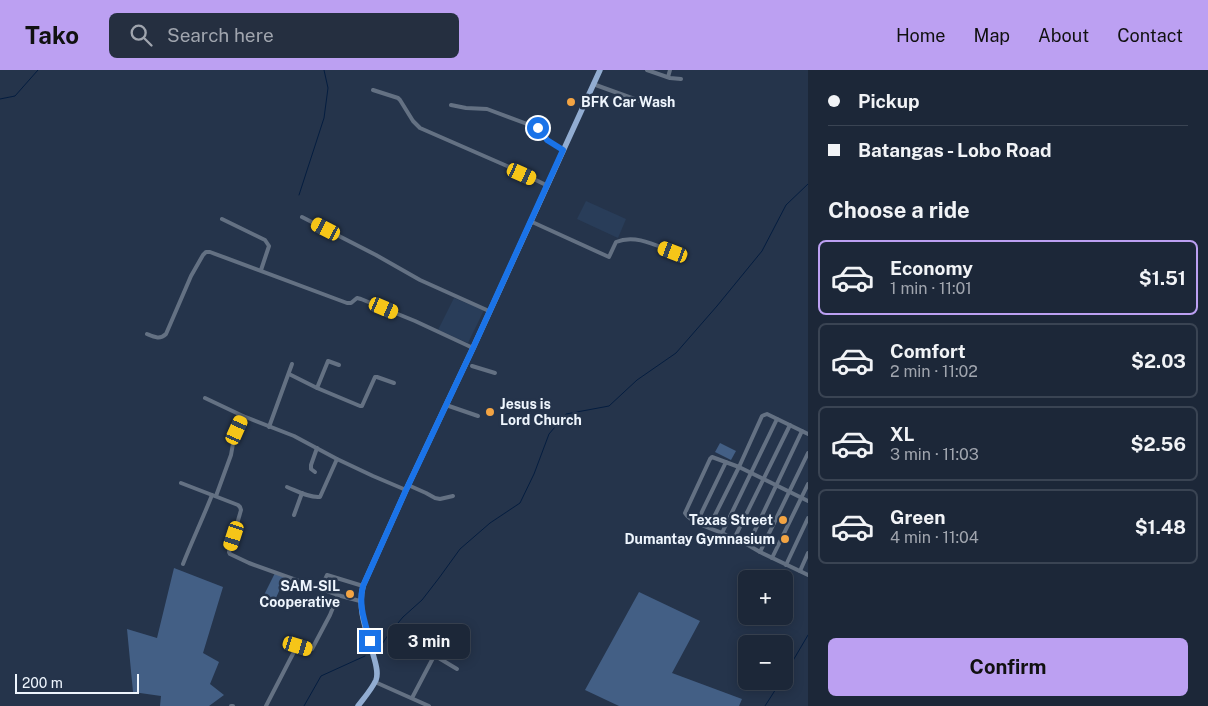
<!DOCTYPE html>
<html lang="en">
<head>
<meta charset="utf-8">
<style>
	:root { --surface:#1c2738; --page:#252f40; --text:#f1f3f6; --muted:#a0a5ae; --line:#3a4453; --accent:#bca0f2 }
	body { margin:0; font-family:"Public Sans",sans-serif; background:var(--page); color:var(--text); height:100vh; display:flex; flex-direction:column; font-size:19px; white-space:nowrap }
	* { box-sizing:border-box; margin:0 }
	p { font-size:16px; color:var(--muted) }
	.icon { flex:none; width:28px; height:28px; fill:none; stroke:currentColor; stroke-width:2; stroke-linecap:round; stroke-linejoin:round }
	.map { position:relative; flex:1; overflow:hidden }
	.details { display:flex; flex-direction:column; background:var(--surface); width:400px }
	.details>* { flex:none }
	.banner { display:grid; align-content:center; height:110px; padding:0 20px; background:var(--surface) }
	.tools { position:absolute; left:738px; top:500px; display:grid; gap:10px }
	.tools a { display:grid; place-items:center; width:55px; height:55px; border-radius:8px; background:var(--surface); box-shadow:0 2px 12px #0003,0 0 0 1px var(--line); font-size:25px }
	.scale { position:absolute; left:15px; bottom:12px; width:124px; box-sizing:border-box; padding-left:5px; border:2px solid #eef5fd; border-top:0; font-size:14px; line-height:18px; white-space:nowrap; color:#eef5fd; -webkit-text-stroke:4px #25344b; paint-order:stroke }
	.end { position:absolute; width:22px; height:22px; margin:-11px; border:6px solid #1a73e8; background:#fff; box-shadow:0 0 0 2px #fff }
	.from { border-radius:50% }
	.bubble { position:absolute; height:35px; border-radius:8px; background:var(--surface); box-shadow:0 2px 12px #0003,0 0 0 1px var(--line); font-size:16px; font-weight:700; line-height:35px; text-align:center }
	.car { position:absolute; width:15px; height:30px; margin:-15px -8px; border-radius:6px; box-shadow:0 0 4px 1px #0007; background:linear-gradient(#f5c518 24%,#345 0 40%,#f5c518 0 76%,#345 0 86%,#f5c518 0) }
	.banner b { display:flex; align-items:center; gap:18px; height:48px; font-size:19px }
	.banner b+b { border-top:1px solid var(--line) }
	.banner i { width:12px; height:12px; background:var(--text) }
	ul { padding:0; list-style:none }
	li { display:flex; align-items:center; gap:15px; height:75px; margin:0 10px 8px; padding:0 10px; border:2px solid var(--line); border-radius:8px }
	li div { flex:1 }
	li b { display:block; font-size:19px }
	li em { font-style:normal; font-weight:700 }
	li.current { border-color:var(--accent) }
	li>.icon { width:45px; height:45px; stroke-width:1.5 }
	h2 { padding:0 20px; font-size:22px; line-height:60px }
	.action { display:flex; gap:10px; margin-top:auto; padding:10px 20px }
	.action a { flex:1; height:58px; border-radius:8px; background:var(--accent); color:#111; font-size:20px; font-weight:700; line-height:58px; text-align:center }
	header { display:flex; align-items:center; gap:30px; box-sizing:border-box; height:70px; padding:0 25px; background:var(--accent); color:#111 }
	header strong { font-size:24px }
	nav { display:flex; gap:28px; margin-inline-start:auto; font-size:18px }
	.search { width:350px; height:45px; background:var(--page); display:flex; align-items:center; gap:12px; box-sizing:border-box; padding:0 18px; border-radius:8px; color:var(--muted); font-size:19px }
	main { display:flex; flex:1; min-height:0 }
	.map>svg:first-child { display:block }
	.built { fill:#293d59 }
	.green { fill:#435f85 }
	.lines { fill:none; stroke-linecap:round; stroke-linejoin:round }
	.stream { stroke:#041d40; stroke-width:1 }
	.street { stroke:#647183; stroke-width:4 }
	.primary { stroke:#92add2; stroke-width:5.5 }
	.route { stroke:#1a73e8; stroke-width:6 }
	.poi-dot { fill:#f3a443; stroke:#25344b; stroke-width:2 }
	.labels { text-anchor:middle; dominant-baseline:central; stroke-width:5; stroke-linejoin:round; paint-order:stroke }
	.poi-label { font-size:14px; font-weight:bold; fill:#eef5fd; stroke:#25344b; text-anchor:end }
</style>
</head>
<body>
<header>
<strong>Tako</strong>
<div class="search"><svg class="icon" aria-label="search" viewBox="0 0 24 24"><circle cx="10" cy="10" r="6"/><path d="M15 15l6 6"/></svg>Search here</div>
<nav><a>Home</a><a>Map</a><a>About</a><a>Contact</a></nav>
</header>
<main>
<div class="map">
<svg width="808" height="636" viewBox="0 0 808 636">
	<rect width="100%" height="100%" fill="#25344b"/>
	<!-- built -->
	<g class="built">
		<polygon points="586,131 626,149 618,168 577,149"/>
		<polygon points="454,228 484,240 468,273 438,260"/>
	</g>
	<!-- green -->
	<g class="green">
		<polygon points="720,373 736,381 731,390 715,382"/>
		<polygon points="174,498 223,517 203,583 219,592 210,614 224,625 209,636 160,636 161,626 133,622 127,559 157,568"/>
		<polygon points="275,503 285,508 275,530 264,525"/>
		<polygon points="639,522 700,551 672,603 742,629 739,636 619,636 585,620"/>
	</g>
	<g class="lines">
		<!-- stream -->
		<g class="stream">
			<polyline points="0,29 15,26 38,0"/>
			<polyline points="299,125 324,48 328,18 324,0"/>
			<polyline points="379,579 388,565 403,547 422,530 439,508 460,479 490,453 520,433 534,404 549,364 566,344 609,336 637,310 676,283 717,236 762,181 786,135 808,114"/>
			<polyline points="784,606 808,565"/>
			<polyline points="304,636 321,606 365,586"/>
			<polyline points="765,636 781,611"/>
		</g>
		<!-- street -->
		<g class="street">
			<polyline points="647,0 670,8 681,9"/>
			<polyline points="668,7 670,0"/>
			<polyline points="593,14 640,31"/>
			<polyline points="373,20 398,28 400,30 413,51 420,58 507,96 546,115"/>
			<polyline points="451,35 466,38 487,39 538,58 542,61 547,70 563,80"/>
			<polyline points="302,147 376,185 420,210 489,241"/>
			<polyline points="222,149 265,170 269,176 261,200"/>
			<path d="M 530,151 L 609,187 L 616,172 C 635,164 655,175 673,182"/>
			<path d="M 147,264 C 154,267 160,270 166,264 L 191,206 L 203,185 L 206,182 L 210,182 L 347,233 L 351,233 L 357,228 L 361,229 L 415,251 L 473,278"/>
			<polyline points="472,296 495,303"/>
			<polyline points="289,304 317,318 360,336 362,336 375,307 377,307 394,313"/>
			<polyline points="317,318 328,291 339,295"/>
			<polyline points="205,328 243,346 294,366 337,389 373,406 406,420"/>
			<polyline points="446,335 478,346"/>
			<polyline points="777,349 722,463 734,469 790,355"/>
			<polyline points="269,357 292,294"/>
			<polyline points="802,361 748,475 760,482 808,383"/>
			<polyline points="315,402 311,399 311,395 317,378"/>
			<polyline points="181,413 238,435 240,437 241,440 229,482 230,484 249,493 341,526 360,531"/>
			<polyline points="408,415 426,423 435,428 440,429 453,426"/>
			<path d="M 287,417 C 297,421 309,428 320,427 L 337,389"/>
			<polyline points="216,426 231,385 234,368 243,346"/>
			<polyline points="294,445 302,423"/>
			<polyline points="697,452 726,392"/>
			<polyline points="709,457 739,397 762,346 767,344 808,364"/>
			<path d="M 722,463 C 712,459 690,452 685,443 L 710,389 L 712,387 L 739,397 L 808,431"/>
			<polyline points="734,469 748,475"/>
			<polyline points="760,482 808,505"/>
			<polyline points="772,488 808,414"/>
			<path d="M 183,494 C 192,471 203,448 212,425"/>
			<polyline points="786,495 808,448"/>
			<polyline points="800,501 808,483"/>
			<polyline points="321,518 327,505 363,516"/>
			<polyline points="375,612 429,636"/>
			<polyline points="412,628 433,588 437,587 457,599"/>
			<polyline points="231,636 233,636"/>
			<polyline points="266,636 297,576 309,579 312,579 330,545 338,525"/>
		</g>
		<!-- primary -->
		<path class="primary" d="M 358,636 C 364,628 372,619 376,610 C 379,602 375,592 373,584 C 367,562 357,539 363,516 L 406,420 L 473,278 L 600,0"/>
	</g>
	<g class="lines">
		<!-- route -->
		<path class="route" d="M 370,571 C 365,552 358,535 363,516 L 406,420 L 473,278 L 563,80 L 547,70 L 542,62 L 538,58"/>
	</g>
	<!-- markers -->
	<g class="poi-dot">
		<circle cx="571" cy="32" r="5"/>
		<circle cx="490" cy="342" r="5"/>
		<circle cx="783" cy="450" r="5"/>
		<circle cx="785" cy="469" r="5"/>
		<circle cx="350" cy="524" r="5"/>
	</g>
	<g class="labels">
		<!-- poi labels -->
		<g class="poi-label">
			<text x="581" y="32" text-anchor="start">BFK Car Wash</text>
			<text x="500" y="334" text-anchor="start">Jesus is<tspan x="500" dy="16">Lord Church</tspan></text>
			<text x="773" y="450">Texas Street</text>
			<text x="775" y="469">Dumantay Gymnasium</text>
			<text x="340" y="516">SAM-SIL<tspan x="340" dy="16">Cooperative</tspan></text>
		</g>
	</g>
</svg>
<div class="tools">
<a>+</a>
<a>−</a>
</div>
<div class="scale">200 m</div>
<i class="end from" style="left:538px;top:58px"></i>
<i class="end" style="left:370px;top:571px"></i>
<div class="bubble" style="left:388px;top:554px;width:82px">3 min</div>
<i class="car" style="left:522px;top:104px;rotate:114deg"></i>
<i class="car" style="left:326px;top:159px;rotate:297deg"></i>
<i class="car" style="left:673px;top:182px;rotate:291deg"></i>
<i class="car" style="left:384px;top:238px;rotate:113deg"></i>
<i class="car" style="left:237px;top:360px;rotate:24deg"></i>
<i class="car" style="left:234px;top:466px;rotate:198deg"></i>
<i class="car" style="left:298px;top:576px;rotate:107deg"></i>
</div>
<section class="details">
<div class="banner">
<b><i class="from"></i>Pickup</b>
<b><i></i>Batangas - Lobo Road</b>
</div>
<h2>Choose a ride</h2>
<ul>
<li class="current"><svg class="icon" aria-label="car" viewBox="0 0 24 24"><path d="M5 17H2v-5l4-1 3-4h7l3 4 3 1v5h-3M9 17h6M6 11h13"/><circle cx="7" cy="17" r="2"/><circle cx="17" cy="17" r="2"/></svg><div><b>Economy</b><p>1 min · 11:01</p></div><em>$1.51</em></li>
<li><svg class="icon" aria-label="car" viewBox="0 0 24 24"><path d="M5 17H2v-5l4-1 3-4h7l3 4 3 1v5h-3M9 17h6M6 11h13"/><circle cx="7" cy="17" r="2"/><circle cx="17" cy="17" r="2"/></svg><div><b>Comfort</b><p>2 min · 11:02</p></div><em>$2.03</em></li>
<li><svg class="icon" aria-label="car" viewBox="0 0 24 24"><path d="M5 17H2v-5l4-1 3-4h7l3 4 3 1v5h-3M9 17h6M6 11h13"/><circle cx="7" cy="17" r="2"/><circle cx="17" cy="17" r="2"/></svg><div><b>XL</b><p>3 min · 11:03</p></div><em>$2.56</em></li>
<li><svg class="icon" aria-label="car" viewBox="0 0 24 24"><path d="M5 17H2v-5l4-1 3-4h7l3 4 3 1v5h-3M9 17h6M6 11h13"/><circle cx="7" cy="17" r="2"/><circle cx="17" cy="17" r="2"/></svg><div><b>Green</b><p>4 min · 11:04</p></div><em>$1.48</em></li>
</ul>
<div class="action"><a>Confirm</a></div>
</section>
</main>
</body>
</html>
